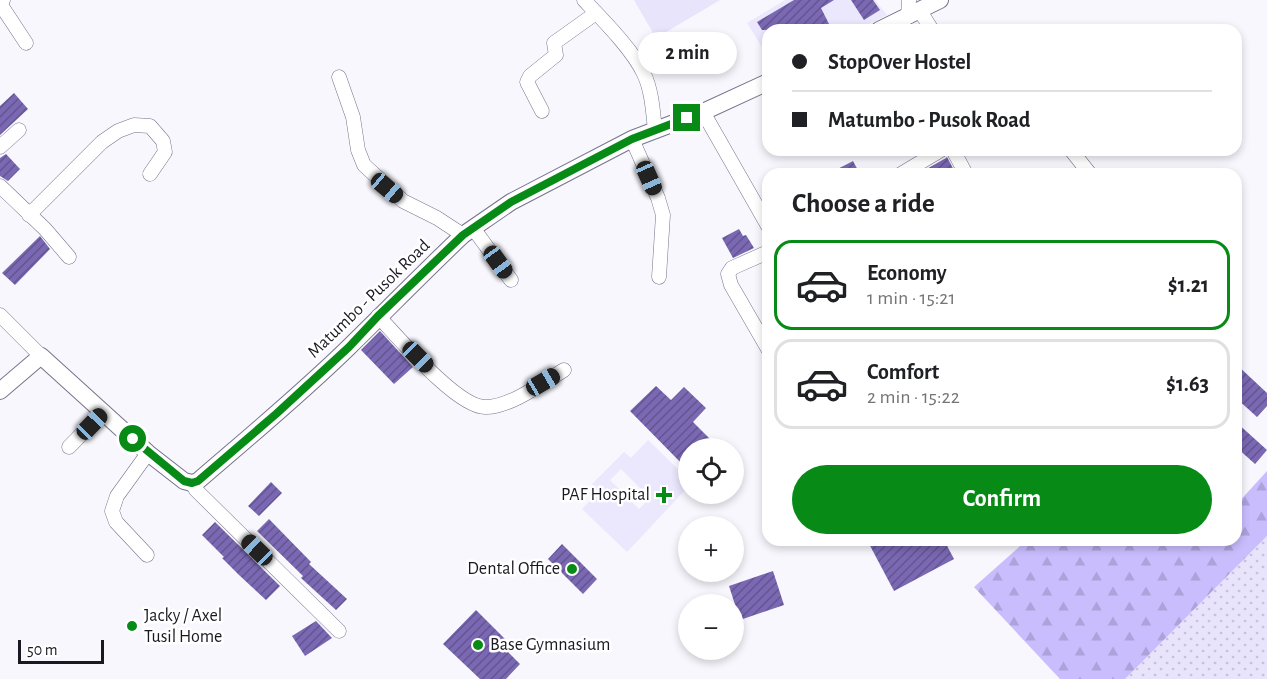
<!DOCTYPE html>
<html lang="en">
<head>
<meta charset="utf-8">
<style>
	:root { --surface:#fff; --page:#f6f6f6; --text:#202124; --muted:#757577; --line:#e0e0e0; --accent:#078b16 }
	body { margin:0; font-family:"Alegreya Sans",sans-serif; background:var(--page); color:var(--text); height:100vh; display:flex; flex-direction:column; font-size:22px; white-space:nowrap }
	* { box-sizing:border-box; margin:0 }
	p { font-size:20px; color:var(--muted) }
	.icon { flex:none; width:33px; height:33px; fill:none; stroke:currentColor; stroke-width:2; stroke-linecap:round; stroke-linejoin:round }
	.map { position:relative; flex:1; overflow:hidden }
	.details { position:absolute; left:762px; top:168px; width:480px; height:378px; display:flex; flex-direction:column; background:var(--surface); border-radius:18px; box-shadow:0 3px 9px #0003 }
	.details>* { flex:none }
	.guide { position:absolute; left:762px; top:24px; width:480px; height:132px; border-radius:18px; box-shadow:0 3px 9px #0003; display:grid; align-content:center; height:132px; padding:0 30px; background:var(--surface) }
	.tools { position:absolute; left:678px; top:438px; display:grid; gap:12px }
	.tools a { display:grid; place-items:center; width:66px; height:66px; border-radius:50%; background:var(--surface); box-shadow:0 3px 9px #0003; font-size:30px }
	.scale { position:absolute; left:18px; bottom:15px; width:86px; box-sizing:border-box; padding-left:6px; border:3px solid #1a1822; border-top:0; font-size:16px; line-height:21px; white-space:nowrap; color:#1a1822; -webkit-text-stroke:4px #fff; paint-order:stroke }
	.end { position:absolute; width:27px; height:27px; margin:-14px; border:8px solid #078b16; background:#fff; box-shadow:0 0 0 3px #fff }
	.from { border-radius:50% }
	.bubble { position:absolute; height:42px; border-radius:21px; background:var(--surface); box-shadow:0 3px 9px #0003; font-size:20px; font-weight:700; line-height:42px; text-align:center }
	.car { position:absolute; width:18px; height:36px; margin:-18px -9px; border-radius:8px; box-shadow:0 0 4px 2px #0007; background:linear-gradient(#222 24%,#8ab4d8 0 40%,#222 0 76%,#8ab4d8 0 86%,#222 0) }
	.guide b { display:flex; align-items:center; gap:21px; height:57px; font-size:22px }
	.guide b+b { border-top:2px solid var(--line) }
	.guide i { width:15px; height:15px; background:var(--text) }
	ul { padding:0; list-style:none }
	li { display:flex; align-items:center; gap:18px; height:90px; margin:0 12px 9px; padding:0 18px; border:3px solid var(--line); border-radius:18px }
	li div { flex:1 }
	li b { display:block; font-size:22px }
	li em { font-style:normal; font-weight:700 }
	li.selected { border-color:var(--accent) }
	li>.icon { width:54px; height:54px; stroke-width:1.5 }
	h2 { padding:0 30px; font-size:27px; line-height:72px }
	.primary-button { display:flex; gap:12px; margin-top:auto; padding:12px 30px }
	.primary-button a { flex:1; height:69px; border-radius:36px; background:var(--accent); color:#fff; font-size:24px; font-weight:700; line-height:69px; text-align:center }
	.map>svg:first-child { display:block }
	.built { fill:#ebe7fd; fill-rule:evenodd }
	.grass { fill:url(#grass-dots) }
	.forest { fill:url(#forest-firs) }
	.park { fill:#e8e4fc }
	.building { fill:url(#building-hatch) }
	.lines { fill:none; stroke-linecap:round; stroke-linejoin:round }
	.minor-casing { stroke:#77738c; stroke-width:15 }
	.tertiary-casing { stroke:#77738c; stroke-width:18 }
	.minor { stroke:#fff; stroke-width:14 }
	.tertiary { stroke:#fff; stroke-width:16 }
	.route { stroke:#078b16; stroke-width:8 }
	.poi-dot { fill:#078b16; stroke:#fff; stroke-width:2 }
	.labels { text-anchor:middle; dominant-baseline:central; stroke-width:5; stroke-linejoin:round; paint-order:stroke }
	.street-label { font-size:18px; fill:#1a1822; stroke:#fff }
	.poi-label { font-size:18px; fill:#1a1822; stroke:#fff; text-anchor:end }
</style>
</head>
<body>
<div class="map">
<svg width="1267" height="679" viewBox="0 0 1267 679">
	<defs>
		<pattern id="grass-dots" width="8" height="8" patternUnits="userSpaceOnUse" patternTransform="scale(1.5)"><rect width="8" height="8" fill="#e8e4fc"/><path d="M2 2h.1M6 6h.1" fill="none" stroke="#c6c3d8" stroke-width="1.8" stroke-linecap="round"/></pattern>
		<pattern id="forest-firs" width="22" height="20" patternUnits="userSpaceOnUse" patternTransform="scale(1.5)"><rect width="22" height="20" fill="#cabdfe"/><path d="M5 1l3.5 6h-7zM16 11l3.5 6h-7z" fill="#ada2d9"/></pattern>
		<pattern id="building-hatch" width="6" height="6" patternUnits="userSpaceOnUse" patternTransform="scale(1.5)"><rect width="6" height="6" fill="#7a68b3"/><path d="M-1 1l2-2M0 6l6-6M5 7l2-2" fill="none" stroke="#635591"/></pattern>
	</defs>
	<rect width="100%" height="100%" fill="#f8f7fd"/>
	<!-- built -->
	<g class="built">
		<polygon points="785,0 875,0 887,15 857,30 768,30 768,57 747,23"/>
		<path d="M 648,440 L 688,479 L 688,487 L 627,552 L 582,509 L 599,492 L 592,484 L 624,452 L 631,458 ZM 621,469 L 650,498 L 639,509 L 610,480 Z"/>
	</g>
	<!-- grass -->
	<polygon class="grass" points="1267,536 1267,679 1125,679"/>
	<!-- forest -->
	<polygon class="forest" points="1267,471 1267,536 1125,679 1060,679 974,587 1027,540 1236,540 1236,505"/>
	<!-- park -->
	<polygon class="park" points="634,0 720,0 656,38"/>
	<!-- building -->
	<g class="building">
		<polygon points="794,0 834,0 821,8 832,30 762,30 757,22"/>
		<polygon points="851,0 873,0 880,10 864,20"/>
		<polygon points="14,93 28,109 0,135 0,106"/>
		<polygon points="6,154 20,169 8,181 0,176 0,158"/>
		<polygon points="947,157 956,174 918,174 946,158"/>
		<polygon points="853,161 860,174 828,174"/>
		<polygon points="739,229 743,236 746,235 754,248 733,258 722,238"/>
		<polygon points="40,236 50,249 15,285 2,273"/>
		<polygon points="380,331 413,367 394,384 361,350"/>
		<polygon points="1236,364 1267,393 1267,406 1257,417 1236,398"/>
		<polygon points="656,386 671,400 684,387 706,408 693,422 719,448 688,448 688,470 630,411"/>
		<polygon points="1236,422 1267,450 1255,464 1236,447"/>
		<polygon points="271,482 282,493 259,516 248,506"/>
		<polygon points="269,519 311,562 309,564 347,599 336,610 301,578 303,576 257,531"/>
		<polygon points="215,522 280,586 266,600 239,575 222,558 224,557 202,535"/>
		<polygon points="867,540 944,540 954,559 894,591"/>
		<polygon points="562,544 597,579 583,594 548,559"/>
		<polygon points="773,571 784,605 740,620 729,586"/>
		<polygon points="476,610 513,647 508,652 520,664 506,679 480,679 443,644"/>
		<polygon points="316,621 332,638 305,656 292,636"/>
	</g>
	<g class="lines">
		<!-- minor casing -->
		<g class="minor-casing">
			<g id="minor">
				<polyline points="3,0 1,5 26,43"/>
				<path d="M 584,0 C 603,20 633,50 644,74 C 652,91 653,112 655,130"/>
				<polyline points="920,11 932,30"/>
				<polyline points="908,17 909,0"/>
				<polyline points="339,77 353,117 358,150 364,165 403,201 437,218 463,235"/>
				<polyline points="542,111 527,82 530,76 556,55 554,43 596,13"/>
				<polyline points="703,112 768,226"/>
				<polyline points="632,139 658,198 663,215 659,277"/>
				<polyline points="0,147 19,130"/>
				<polyline points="953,150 966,174"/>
				<polyline points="1071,150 1090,174"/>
				<polyline points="901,174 941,150"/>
				<polyline points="0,186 45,229 69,257"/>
				<polyline points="29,215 102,142 118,131 134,125 150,126 163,141 165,152 150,174"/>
				<polyline points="473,228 511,280"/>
				<polyline points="768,252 732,268 728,274 731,285 768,349"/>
				<polyline points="0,315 41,356"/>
				<path d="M 378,316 C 399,338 457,407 485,407 C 509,408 544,382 564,370"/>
				<polyline points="69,447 103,412"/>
				<polyline points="192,483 196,490 339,631"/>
				<polyline points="147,555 116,522 112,511 117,496 148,453"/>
			</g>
		</g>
		<!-- tertiary casing -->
		<g class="tertiary-casing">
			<g id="tertiary">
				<polyline points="879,30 940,0"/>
				<path d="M 0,391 L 41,356 L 148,453 L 184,481 L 192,483 L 198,481 C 249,437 301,394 349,347 C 387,310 424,272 463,235 L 511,202 L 632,139 L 703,112 L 768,82"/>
			</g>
		</g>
		<!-- minor -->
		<use href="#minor" class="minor"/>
		<!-- tertiary -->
		<use href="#tertiary" class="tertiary"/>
	</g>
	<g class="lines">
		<!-- route -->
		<polyline class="route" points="133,439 184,481 192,483 198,481 276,414 349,347 378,316 463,235 511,202 632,139 687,118"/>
	</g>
	<!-- markers -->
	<g class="poi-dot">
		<path d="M661 486h6v6h6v6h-6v6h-6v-6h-6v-6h6z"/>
		<circle cx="572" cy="569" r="6"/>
		<circle cx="132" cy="626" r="6"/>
		<circle cx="478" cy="645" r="6"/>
	</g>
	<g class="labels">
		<!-- street labels -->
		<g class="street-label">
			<text transform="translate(369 299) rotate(-44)">Matumbo - Pusok Road</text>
		</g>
		<!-- poi labels -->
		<g class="poi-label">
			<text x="650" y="495">PAF Hospital</text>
			<text x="560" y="569">Dental Office</text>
			<text x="144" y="616" text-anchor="start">Jacky / Axel<tspan x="144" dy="21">Tusil Home</tspan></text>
			<text x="490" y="645" text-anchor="start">Base Gymnasium</text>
		</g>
	</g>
</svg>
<div class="tools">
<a><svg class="icon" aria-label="locate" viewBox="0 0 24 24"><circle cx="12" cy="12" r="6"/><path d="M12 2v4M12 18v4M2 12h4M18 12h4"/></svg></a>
<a>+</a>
<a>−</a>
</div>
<div class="scale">50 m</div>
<i class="end from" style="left:133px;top:439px"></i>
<i class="end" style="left:687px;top:118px"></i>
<div class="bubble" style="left:638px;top:32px;width:99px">2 min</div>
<i class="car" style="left:649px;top:178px;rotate:156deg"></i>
<i class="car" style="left:387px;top:188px;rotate:130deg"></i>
<i class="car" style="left:498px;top:262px;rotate:144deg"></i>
<i class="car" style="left:418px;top:357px;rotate:135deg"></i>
<i class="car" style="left:543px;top:382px;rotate:60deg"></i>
<i class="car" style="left:92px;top:424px;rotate:44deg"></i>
<i class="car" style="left:257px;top:550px;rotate:314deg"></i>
<div class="guide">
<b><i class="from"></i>StopOver Hostel</b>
<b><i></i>Matumbo - Pusok Road</b>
</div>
<section class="details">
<h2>Choose a ride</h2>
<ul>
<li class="selected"><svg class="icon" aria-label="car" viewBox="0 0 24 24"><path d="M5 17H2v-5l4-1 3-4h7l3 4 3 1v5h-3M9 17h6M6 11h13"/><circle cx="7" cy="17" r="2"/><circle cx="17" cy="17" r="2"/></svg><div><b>Economy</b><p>1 min · 15:21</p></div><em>$1.21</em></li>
<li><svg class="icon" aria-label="car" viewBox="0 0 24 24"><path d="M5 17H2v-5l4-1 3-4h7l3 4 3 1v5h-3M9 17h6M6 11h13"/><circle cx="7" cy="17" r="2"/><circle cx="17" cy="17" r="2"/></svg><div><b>Comfort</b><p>2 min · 15:22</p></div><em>$1.63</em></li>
</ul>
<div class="primary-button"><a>Confirm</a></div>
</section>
</div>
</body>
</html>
